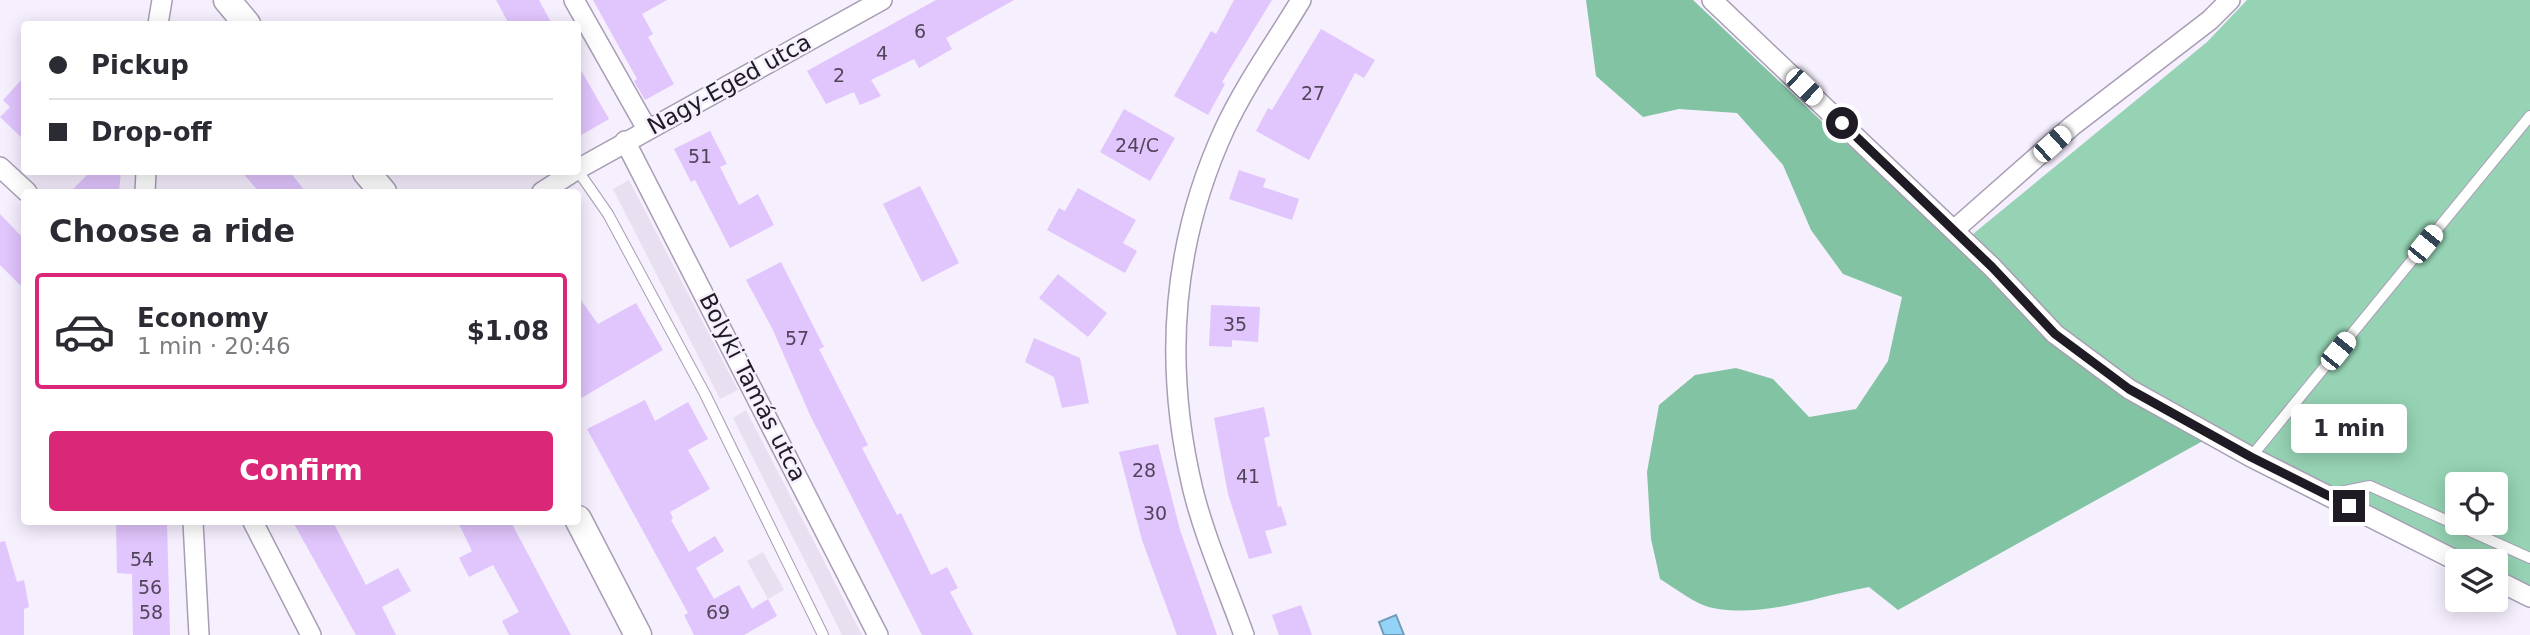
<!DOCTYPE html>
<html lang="en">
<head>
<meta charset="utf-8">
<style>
	:root { --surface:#fff; --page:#f7f7f7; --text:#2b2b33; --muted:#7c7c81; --line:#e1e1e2; --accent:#db2777 }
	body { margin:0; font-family:"DejaVu Sans",sans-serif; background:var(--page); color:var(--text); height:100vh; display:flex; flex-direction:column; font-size:26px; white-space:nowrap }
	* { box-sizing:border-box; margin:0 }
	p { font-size:23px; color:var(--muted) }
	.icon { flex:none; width:38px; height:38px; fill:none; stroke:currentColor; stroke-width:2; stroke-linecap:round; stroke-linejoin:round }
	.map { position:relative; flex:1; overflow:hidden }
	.drawer { position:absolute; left:21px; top:189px; width:560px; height:336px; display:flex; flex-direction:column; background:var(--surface); border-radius:7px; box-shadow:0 4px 18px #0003 }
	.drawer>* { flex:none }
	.hud { position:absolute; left:21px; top:21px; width:560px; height:154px; border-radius:7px; box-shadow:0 4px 18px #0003; display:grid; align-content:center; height:154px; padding:0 28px; background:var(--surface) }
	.controls { position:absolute; left:2445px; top:472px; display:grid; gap:14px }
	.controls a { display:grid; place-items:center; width:63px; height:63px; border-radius:7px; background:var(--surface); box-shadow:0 4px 18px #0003; font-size:35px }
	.end { position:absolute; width:32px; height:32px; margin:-16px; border:9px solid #1f1a23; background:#fff; box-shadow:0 0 0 4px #fff }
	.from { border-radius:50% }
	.bubble { position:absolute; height:49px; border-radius:7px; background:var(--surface); box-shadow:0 4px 18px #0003; font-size:23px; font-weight:700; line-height:49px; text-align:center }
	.car { position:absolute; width:21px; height:42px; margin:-21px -10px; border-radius:9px; box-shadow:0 0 5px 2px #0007; background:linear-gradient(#fff 24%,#345 0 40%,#fff 0 76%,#345 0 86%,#fff 0) }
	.hud b { display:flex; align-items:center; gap:24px; height:66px; font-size:26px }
	.hud b+b { border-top:2px solid var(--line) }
	.hud i { width:18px; height:18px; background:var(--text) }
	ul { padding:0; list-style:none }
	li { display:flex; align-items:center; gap:21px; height:116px; margin:0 14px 10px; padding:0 14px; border:4px solid var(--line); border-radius:7px }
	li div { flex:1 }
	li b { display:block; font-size:26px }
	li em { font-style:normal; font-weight:700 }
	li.on { border-color:var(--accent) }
	li>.icon { width:63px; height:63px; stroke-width:1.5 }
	h2 { padding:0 28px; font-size:32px; line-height:84px }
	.cta { display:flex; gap:14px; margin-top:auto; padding:14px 28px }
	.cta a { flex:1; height:80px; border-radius:7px; background:var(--accent); color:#fff; font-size:28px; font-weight:700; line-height:80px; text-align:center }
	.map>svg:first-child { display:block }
	.built { fill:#e8dff1 }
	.green { fill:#96d3b4; fill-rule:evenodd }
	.forest { fill:#81c3a2 }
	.water { fill:#94d3f8; stroke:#719cb8; stroke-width:2 }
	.building { fill:#e1c5fd }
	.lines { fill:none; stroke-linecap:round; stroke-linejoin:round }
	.lane-casing { stroke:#a89db4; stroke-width:12 }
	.street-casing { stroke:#a89db4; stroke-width:22 }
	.secondary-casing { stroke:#a89db4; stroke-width:29 }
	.lane { stroke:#fff; stroke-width:10 }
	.street { stroke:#fff; stroke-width:19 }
	.secondary { stroke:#fff; stroke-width:26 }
	.route { stroke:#1f1a23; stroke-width:9 }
	.labels { text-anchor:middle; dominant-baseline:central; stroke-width:5; stroke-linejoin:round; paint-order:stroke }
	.number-label { font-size:19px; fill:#50455a }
	.street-label { font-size:23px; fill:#1f1a23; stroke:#f6effe }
</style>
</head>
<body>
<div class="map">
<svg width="2530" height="635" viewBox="0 0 2530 635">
	<rect width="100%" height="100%" fill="#f6effe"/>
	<!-- built -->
	<g class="built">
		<polygon points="629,180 738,390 720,399 613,189"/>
		<polygon points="746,410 862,635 842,635 733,418"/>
		<polygon points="763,552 784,590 768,599 747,561"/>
	</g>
	<!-- green -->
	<path class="green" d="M 2247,0 L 2530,0 L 2530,590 L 2496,573 L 2496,562 L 2474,562 L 2186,415 L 2065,338 L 1962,243 L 2207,42 ZM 2457,485 L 2496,485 L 2496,523 L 2457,523 Z"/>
	<!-- forest -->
	<path class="forest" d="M 1586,0 L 1693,0 L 1832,131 L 1962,243 L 2065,338 L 2186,415 L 2219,432 L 1898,610 L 1869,587 C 1818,596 1765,618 1713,608 C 1696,605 1675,588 1660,579 L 1651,539 L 1647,472 L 1659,405 L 1695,375 L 1736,368 L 1773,379 L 1809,417 L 1856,409 L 1888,361 L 1902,297 L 1843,274 L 1811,230 L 1783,165 L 1737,113 L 1679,109 L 1643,117 L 1596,76 Z"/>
	<!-- water -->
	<polygon class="water" points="1396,615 1404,635 1384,635 1379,622"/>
	<!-- building -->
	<g class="building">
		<polygon points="496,0 539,0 552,24 509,24"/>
		<polygon points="593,0 667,0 642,14 653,34 648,37 674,84 645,100 634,81 637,79"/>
		<polygon points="936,0 1014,0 946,38 952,49 919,68 914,59 871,80 881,96 860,105 854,92 826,104 807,71"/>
		<polygon points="1234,0 1272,0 1222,82 1225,84 1208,115 1174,96 1211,31 1216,34"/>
		<polygon points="1321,29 1375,60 1364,78 1355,73 1309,160 1256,131 1268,108 1272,110"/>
		<polygon points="578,65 609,119 578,137"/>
		<polygon points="24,77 24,140 0,117 10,107 3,100"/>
		<polygon points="1124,109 1175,138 1150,181 1100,152"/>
		<polygon points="710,131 727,164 720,167 739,205 758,194 774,225 730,248 695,180 691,182 674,149"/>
		<polygon points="1239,170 1266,179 1263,187 1299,199 1292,220 1229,199"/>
		<polygon points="90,172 121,172 119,192 70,192"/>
		<polygon points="242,172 290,172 306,192 259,192"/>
		<polygon points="920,186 959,263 922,282 883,204"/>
		<polygon points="1078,188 1136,220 1123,243 1137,251 1125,273 1047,230 1059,208 1065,211"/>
		<polygon points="0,214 24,239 24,289 0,265"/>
		<polygon points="781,262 824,347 819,349 868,445 862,448 897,515 901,513 931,575 947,567 958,588 950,592 973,635 922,635 810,415 772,328 746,280"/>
		<polygon points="1058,274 1107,313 1088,337 1039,298"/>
		<polygon points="578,296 598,324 636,303 663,350 578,400"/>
		<polygon points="1211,305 1260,307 1258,342 1232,340 1232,347 1209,346"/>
		<polygon points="1034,338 1080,358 1089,403 1062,408 1054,377 1025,362"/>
		<polygon points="645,400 655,421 688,402 708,439 688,450 710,489 670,512 673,518 671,520 689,552 715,536 724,551 696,568 714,599 739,585 752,609 768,599 777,616 744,635 694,635 684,615 688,613 587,429"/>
		<polygon points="1264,407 1270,436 1264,438 1278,507 1281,506 1287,525 1265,531 1272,553 1249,559 1228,494 1214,418"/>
		<polygon points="1158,444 1180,530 1217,635 1177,635 1142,540 1119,452"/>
		<polygon points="116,522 167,522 170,635 133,635 132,574 117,573"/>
		<polygon points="293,522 333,522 366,585 398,568 411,591 382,607 396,635 356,635"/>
		<polygon points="458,522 511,522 571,635 509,635 502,621 519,612 493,565 469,577 459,558 472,551"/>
		<polygon points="5,541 17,582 24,580 29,607 24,609 24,635 0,635 0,542"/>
		<polygon points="1301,605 1312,635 1279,635 1272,615"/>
	</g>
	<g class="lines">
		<!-- lane casing -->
		<g class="lane-casing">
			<g id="lane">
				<polyline points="578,171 608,214 705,394 823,635"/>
				<polyline points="2251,457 2530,116"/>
				<polyline points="2330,494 2370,486 2530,558"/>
			</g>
		</g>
		<!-- street casing -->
		<g class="street-casing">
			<g id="street">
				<polyline points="574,0 647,129"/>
				<polyline points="1712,0 1992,267 2055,334 2129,389 2251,457 2459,562"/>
				<polyline points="158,24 162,0"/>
				<polyline points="625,141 878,635"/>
				<polyline points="0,167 27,192"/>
				<polyline points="578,169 882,0"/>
				<polyline points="145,192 146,172"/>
				<polyline points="542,192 573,172"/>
				<polyline points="1954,230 2072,126 2210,20 2230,0"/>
				<polyline points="193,522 199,635"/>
				<polyline points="253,522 311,635"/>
				<polyline points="2496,580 2530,597"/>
				<path d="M 1244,635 C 1227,587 1205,539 1193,490 C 1163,365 1171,245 1225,128 C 1246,83 1276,42 1301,0"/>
			</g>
		</g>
		<!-- secondary casing -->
		<g class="secondary-casing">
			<g id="secondary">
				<polyline points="227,0 247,24"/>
				<polyline points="366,172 383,192"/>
				<polyline points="578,519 638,635"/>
			</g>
		</g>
		<!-- lane -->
		<use href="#lane" class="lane"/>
		<!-- street -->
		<use href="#street" class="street"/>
		<!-- secondary -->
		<use href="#secondary" class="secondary"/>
	</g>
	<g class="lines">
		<!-- route -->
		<polyline class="route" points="1842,123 1992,267 2055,334 2129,389 2251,457 2349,506"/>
	</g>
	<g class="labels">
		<!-- number labels -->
		<g class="number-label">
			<text x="920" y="31">6</text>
			<text x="882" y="53">4</text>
			<text x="839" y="75">2</text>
			<text x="1313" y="93">27</text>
			<text x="1137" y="145">24/C</text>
			<text x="700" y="156">51</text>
			<text x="1235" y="324">35</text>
			<text x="797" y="338">57</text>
			<text x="1144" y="470">28</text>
			<text x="1248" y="476">41</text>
			<text x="1155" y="513">30</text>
			<text x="142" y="559">54</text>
			<text x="150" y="587">56</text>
			<text x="151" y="612">58</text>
			<text x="718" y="612">69</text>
		</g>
		<!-- street labels -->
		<g class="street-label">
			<text transform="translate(729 84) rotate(-29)">Nagy-Eged utca</text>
			<text transform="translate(753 387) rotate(63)">Bolyki Tamás utca</text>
		</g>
	</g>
</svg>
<div class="controls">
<a><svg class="icon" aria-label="locate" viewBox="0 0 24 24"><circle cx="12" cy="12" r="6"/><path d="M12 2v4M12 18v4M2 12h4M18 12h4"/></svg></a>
<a><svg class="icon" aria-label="layers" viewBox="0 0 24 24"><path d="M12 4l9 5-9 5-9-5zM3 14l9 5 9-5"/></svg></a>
</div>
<i class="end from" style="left:1842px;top:123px"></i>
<i class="end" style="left:2349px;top:506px"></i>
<div class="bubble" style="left:2291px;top:404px;width:116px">1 min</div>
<i class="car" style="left:1804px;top:87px;rotate:134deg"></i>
<i class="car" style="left:2052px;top:144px;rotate:48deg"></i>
<i class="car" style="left:2425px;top:244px;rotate:39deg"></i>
<i class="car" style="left:2338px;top:351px;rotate:39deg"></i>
<div class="hud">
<b><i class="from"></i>Pickup</b>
<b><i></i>Drop-off</b>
</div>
<section class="drawer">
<h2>Choose a ride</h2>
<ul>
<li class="on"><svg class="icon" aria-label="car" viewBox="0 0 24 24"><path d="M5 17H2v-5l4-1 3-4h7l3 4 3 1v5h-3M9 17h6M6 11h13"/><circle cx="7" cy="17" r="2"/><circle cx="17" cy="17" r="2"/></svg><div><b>Economy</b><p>1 min · 20:46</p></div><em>$1.08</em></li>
</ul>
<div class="cta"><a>Confirm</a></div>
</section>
</div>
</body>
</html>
